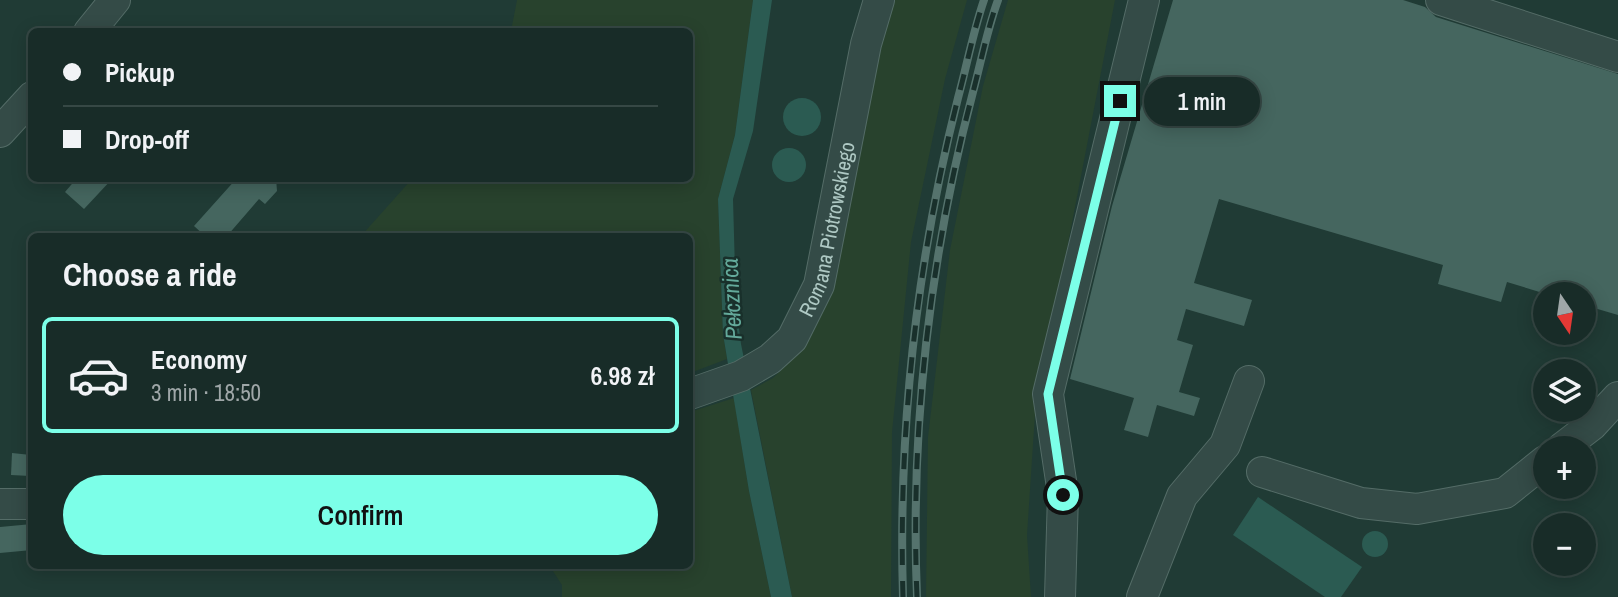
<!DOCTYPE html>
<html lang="en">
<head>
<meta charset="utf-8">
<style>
	:root { --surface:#182c28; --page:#213430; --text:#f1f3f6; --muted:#9fa7a8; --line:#364845; --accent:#7cffe8 }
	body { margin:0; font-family:"Archivo Narrow",sans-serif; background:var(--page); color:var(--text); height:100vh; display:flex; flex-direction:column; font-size:26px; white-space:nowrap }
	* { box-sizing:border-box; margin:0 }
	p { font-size:23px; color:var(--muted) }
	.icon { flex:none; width:38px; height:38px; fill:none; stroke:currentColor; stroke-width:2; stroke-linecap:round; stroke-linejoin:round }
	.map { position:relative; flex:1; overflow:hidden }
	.sheet { position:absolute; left:28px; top:233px; width:665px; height:336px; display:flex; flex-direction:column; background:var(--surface); border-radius:10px; box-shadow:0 4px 18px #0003,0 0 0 2px var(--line) }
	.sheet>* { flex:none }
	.top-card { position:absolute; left:28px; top:28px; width:665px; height:154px; border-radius:10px; box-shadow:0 4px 18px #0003,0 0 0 2px var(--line); display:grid; align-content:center; height:154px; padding:0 35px; background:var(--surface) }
	.needle { width:46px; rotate:167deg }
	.fabs { position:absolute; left:1533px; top:282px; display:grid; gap:14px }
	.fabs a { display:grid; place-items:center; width:63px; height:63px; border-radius:50%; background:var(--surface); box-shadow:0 4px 18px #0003,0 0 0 2px var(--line); font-size:35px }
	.end { position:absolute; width:32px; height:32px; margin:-16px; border:9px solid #7cffe8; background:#111; box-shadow:0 0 0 4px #111 }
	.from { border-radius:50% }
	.bubble { position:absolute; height:49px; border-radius:24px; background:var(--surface); box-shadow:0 4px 18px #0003,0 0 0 2px var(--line); font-size:23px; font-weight:600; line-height:49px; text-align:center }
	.top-card b { display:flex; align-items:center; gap:24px; height:66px; font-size:26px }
	.top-card b+b { border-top:2px solid var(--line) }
	.top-card i { width:18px; height:18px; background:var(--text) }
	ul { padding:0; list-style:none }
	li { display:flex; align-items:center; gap:21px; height:116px; margin:0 14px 10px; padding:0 21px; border:4px solid var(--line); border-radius:10px }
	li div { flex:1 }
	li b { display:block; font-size:26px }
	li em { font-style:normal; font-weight:600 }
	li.selected { border-color:var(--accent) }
	li>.icon { width:63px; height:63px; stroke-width:1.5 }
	h2 { padding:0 35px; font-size:32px; line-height:84px }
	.cta { display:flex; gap:14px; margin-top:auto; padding:14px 35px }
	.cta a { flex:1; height:80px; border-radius:42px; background:var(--accent); color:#111; font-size:28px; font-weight:600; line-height:80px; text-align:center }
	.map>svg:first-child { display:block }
	.green { fill:#28422d }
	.water { fill:#2b5b52 }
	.building { fill:#45665f }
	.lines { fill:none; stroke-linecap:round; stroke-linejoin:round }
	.minor-casing { stroke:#546c67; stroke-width:32 }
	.minor { stroke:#344b47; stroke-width:30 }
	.rail-casing { stroke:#55736d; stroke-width:8 }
	.rail { stroke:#19302b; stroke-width:5; stroke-dasharray:16; stroke-linecap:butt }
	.route { stroke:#7cffe8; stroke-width:9 }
	.labels { text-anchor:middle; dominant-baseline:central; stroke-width:5; stroke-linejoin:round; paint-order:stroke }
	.street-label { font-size:21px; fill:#aec8c3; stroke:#19302b }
	.water-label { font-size:23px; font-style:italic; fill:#64aa9b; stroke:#19302b }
</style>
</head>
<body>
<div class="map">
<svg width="1618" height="597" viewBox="0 0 1618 597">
	<rect width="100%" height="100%" fill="#203b35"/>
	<!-- green -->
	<g class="green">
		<polygon points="517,0 753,0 735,135 718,199 723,334 727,359 690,373 690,236 361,236 412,179 690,178 690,32 511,31"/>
		<polygon points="891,0 967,0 945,79 911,242 892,432 891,597 792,597 751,390 773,378 804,348 831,287 877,47"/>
		<polygon points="1008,0 1115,0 1035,414 1027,535 1031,597 926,597 928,437 950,250 983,86"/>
		<polygon points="734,398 749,491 771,597 562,597 562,585 549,565 690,565 690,412"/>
	</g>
	<!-- water -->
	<g class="water">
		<polygon points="753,0 772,0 753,131 733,199 736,306 741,344 792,597 771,597 749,491 723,334 718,199 735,135"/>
		<circle cx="802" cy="117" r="19"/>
		<circle cx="789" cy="165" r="17"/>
		<polygon points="1258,497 1362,567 1341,597 1325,597 1233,535"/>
		<circle cx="1375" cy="544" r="13"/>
	</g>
	<!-- building -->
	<g class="building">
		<polygon points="1173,0 1403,0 1425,7 1436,17 1618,74 1618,315 1584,305 1584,294 1546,294 1507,282 1501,302 1438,284 1443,265 1219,199 1194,283 1252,300 1244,326 1186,309 1177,340 1193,345 1179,392 1200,398 1194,416 1157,405 1148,437 1124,430 1134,398 1070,379 1112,206"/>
		<polygon points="77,178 113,178 84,209 65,192"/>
		<polygon points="237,178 276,178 277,191 265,204 259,199 227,236 205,236 194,226"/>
		<polygon points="12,453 31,455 30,476 11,475"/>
		<polygon points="32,524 32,550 0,553 0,527"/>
	</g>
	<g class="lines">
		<!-- minor casing -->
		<g class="minor-casing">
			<g id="minor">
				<polyline points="1441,0 1618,57"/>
				<polyline points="89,32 115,0"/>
				<polyline points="0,132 32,97"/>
				<path id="s1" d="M 690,394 L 741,376 L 770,359 L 792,339 L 819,285 L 866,44 L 879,0"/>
				<polyline points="1562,448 1592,425 1618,397"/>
				<polyline points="1262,472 1361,503 1417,509 1505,493 1545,461"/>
				<polyline points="0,504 32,504"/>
				<polyline points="1060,597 1063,494 1048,394 1144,0"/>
				<polyline points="1142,597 1182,496 1225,445 1249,381"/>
			</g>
		</g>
		<!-- minor -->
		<use href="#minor" class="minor"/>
		<!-- rail casing -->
		<g class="rail-casing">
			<g id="rail">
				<path d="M 903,597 C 898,429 917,260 958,98 C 967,65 973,32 984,0"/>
				<path d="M 917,597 C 910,428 930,255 973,92 C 981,62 987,30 998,0"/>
			</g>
		</g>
		<!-- rail -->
		<use href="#rail" class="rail"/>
	</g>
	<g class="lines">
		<!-- route -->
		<polyline class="route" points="1063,495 1048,394 1120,101"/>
	</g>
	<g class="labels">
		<!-- street labels -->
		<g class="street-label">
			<text stroke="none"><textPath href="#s1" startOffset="234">Romana Piotrowskiego</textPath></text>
		</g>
		<!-- water labels -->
		<g class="water-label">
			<text transform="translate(731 299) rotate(-93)">Pełcznica</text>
		</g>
	</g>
</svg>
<div class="fabs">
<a><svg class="needle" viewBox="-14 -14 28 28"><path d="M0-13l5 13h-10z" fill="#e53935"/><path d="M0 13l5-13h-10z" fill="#9fa7a8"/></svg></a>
<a><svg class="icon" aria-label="layers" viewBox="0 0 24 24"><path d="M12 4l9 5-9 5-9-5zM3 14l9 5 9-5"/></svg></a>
<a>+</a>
<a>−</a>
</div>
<i class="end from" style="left:1063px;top:495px"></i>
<i class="end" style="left:1120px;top:101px"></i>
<div class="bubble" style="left:1144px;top:77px;width:116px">1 min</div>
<div class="top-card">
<b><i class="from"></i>Pickup</b>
<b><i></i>Drop-off</b>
</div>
<section class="sheet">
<h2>Choose a ride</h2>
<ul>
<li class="selected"><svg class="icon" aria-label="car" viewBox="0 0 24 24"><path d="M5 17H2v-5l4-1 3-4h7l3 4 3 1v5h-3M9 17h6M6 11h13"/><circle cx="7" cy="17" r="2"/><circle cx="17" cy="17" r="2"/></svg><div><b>Economy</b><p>3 min · 18:50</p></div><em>6.98 zł</em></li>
</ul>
<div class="cta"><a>Confirm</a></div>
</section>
</div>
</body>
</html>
